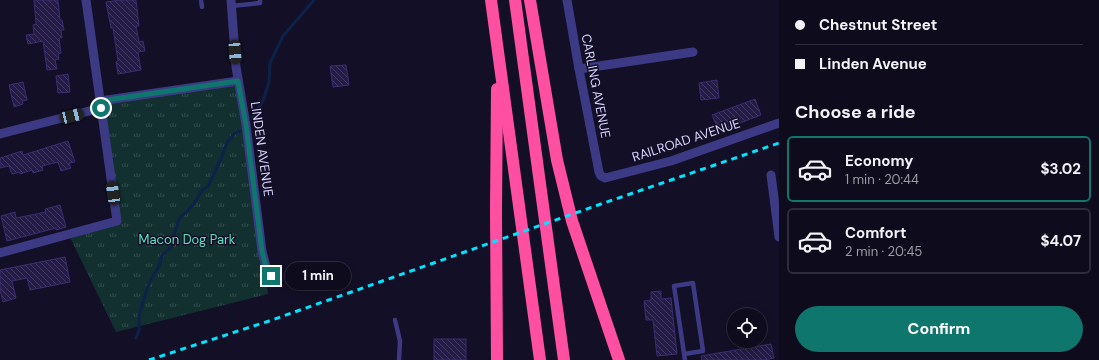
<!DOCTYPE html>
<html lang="en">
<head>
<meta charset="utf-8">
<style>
	:root { --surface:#0e0b1c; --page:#171425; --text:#f1f3f6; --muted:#9b9ba3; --line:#2e2b3b; --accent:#0f766e }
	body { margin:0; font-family:"DM Sans",sans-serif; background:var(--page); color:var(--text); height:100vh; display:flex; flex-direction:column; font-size:15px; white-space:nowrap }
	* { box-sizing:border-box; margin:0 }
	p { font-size:13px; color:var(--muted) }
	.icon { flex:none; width:22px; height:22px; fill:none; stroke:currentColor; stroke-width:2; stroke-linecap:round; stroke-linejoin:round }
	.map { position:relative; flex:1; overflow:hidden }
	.drawer { display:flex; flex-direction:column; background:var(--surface); width:320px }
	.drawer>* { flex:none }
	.hud { display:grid; align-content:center; height:88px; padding:0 16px; background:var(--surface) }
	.buttons { position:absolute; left:727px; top:308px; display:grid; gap:8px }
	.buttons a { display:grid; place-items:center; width:40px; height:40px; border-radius:50%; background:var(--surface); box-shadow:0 2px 10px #0003,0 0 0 1px var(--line); font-size:20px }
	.end { position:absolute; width:18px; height:18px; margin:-9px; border:5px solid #0f766e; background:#fff; box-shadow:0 0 0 2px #fff }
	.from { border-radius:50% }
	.bubble { position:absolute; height:28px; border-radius:14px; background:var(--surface); box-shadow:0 2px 10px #0003,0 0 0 1px var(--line); font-size:13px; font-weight:700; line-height:28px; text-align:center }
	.car { position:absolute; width:12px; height:24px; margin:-12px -6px; border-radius:5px; box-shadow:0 0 3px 1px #0007; background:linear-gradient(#222 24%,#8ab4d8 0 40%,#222 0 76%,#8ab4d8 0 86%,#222 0) }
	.hud b { display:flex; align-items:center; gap:14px; height:38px; font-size:15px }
	.hud b+b { border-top:1px solid var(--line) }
	.hud i { width:10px; height:10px; background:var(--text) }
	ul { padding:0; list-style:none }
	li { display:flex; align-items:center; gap:12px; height:66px; margin:0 8px 6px; padding:0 8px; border:2px solid var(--line); border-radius:6px }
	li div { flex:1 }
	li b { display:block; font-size:15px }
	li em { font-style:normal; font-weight:700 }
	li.current { border-color:var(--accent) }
	li>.icon { width:36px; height:36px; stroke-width:1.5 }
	h2 { padding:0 16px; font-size:18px; line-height:48px }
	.action { display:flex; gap:8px; margin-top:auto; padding:8px 16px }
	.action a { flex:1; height:46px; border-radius:24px; background:var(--accent); color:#fff; font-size:16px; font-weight:700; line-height:46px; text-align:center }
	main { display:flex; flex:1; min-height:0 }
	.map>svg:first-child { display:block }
	.park { fill:url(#park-tufts) }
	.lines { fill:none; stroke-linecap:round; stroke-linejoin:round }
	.stream { stroke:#0c2248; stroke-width:3 }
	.building { fill:url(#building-back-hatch); stroke:#3b2d73 }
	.service { stroke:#3d3a85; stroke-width:4.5 }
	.minor { stroke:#3d3a85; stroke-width:9 }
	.motorway { stroke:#ff4fa3; stroke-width:12 }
	.rail { stroke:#00e5ff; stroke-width:3; stroke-dasharray:6 5; stroke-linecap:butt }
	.route { stroke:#0f766e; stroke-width:5 }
	.labels { text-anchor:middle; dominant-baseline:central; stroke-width:3; stroke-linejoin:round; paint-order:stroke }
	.street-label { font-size:13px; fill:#d9d4ff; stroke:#130f26 }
	.park-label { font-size:13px; fill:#5fe0c0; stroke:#130f26 }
</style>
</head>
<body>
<main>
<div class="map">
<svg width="779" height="360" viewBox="0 0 779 360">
	<defs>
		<pattern id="park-tufts" width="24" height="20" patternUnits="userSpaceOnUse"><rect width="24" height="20" fill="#12302f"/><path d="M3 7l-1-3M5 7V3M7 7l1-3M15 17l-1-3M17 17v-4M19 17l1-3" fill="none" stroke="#344d4e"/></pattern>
		<pattern id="building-back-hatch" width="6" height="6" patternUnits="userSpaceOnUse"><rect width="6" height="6" fill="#241b47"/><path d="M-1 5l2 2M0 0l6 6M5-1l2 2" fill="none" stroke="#433b63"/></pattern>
	</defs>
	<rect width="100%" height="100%" fill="#130f26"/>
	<!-- park -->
	<polygon class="park" points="238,82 268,294 116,332 68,233 118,220 100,101"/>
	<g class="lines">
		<!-- stream -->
		<g class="stream">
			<polyline points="252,117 263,101 269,82 270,63 283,36 314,0"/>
			<polyline points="136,338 139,330 139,315 149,283 159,266 162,255 171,247 173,243 173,238 179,219 194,204 202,190 208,186 221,159 227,143 234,134 240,131"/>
		</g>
	</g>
	<!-- building -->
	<g class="building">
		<polygon points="34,0 58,0 60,20 62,20 64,30 61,30 62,38 59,38 61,53 58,54 59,59 55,60 57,69 47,70 43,41 28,44 26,35 34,34 33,25 36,24"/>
		<polygon points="120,0 136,0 139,26 136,26 139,42 143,41 145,51 138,52 141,70 118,74 116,62 118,61 113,28 111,28 106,2"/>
		<polygon points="346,65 349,85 333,87 330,66"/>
		<polygon points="68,74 70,92 58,93 56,76"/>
		<polygon points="717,80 719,98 701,100 699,83"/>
		<polygon points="23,82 27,100 22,101 23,104 14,107 9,85"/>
		<polygon points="755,99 761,115 719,131 712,115"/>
		<polygon points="68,141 75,162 69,163 71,168 61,171 58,162 42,166 43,170 33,173 32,170 20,174 20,172 12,174 9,166 0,168 0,158 22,151 23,155"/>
		<polygon points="60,205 66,227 56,230 56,228 7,241 1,216 15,212 16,218 46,212 45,209"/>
		<polygon points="65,257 70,282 30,290 27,278 12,281 16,298 3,302 0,290 0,270"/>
		<polygon points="661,291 661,299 671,298 677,354 657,356 653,320 646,320 644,301 651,300 651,292"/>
		<rect x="434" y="339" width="32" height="21"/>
		<polygon points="771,344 774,358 764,360 702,360 701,356"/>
	</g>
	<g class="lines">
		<!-- service -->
		<g class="service">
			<polyline points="201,0 202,7"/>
			<polyline points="231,6 260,3 260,0"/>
			<polyline points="395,320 400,341 399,360"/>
			<polyline points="684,354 703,351 693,283 674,286 685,360"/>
		</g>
		<!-- minor -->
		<g class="minor">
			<polyline points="231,0 236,67 246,125 262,251 267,271 271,276"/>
			<polyline points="567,0 579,69 599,172 601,176 605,178 671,161 779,123"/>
			<polyline points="579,69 693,52"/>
			<polyline points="100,101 238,81"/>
			<polyline points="0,134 101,108"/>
			<polyline points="771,175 779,237"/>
			<polyline points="0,253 117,221 86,0"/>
		</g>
		<!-- motorway -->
		<g class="motorway">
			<polyline points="491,0 540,360"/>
			<polyline points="515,0 564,360"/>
			<polyline points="530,0 557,160 572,221 619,360"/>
			<polyline points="497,89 496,211 497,360"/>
		</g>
		<!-- rail -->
		<polyline class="rail" points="149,360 269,321 601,204 779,143"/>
	</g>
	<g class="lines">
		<!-- route -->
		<polyline class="route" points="101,108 100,101 238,81 246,125 262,251 267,271 271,276"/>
	</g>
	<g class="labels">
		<!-- street labels -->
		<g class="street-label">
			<text transform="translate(596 86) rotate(79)">CARLING AVENUE</text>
			<text transform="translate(686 140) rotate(-18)">RAILROAD AVENUE</text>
			<text transform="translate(262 149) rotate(82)">LINDEN AVENUE</text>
		</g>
		<!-- park labels -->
		<g class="park-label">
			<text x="187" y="239">Macon Dog Park</text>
		</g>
	</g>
</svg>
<div class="buttons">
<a><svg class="icon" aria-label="locate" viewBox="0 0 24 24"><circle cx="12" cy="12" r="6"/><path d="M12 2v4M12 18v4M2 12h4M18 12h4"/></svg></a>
</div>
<i class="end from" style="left:101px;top:108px"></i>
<i class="end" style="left:271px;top:276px"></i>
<div class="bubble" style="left:285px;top:262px;width:66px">1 min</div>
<i class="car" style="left:235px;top:52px;rotate:176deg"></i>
<i class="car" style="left:72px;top:116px;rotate:76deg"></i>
<i class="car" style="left:113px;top:193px;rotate:352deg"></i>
</div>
<section class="drawer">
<div class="hud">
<b><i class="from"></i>Chestnut Street</b>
<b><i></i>Linden Avenue</b>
</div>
<h2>Choose a ride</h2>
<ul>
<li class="current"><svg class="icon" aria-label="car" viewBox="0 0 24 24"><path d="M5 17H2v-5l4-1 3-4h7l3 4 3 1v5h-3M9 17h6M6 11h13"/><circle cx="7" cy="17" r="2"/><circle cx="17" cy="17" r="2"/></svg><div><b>Economy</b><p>1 min · 20:44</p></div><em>$3.02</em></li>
<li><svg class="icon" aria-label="car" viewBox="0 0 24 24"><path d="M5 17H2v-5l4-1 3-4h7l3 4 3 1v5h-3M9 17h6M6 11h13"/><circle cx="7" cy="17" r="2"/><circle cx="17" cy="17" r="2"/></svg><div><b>Comfort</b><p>2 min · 20:45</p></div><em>$4.07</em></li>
</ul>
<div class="action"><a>Confirm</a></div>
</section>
</main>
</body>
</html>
